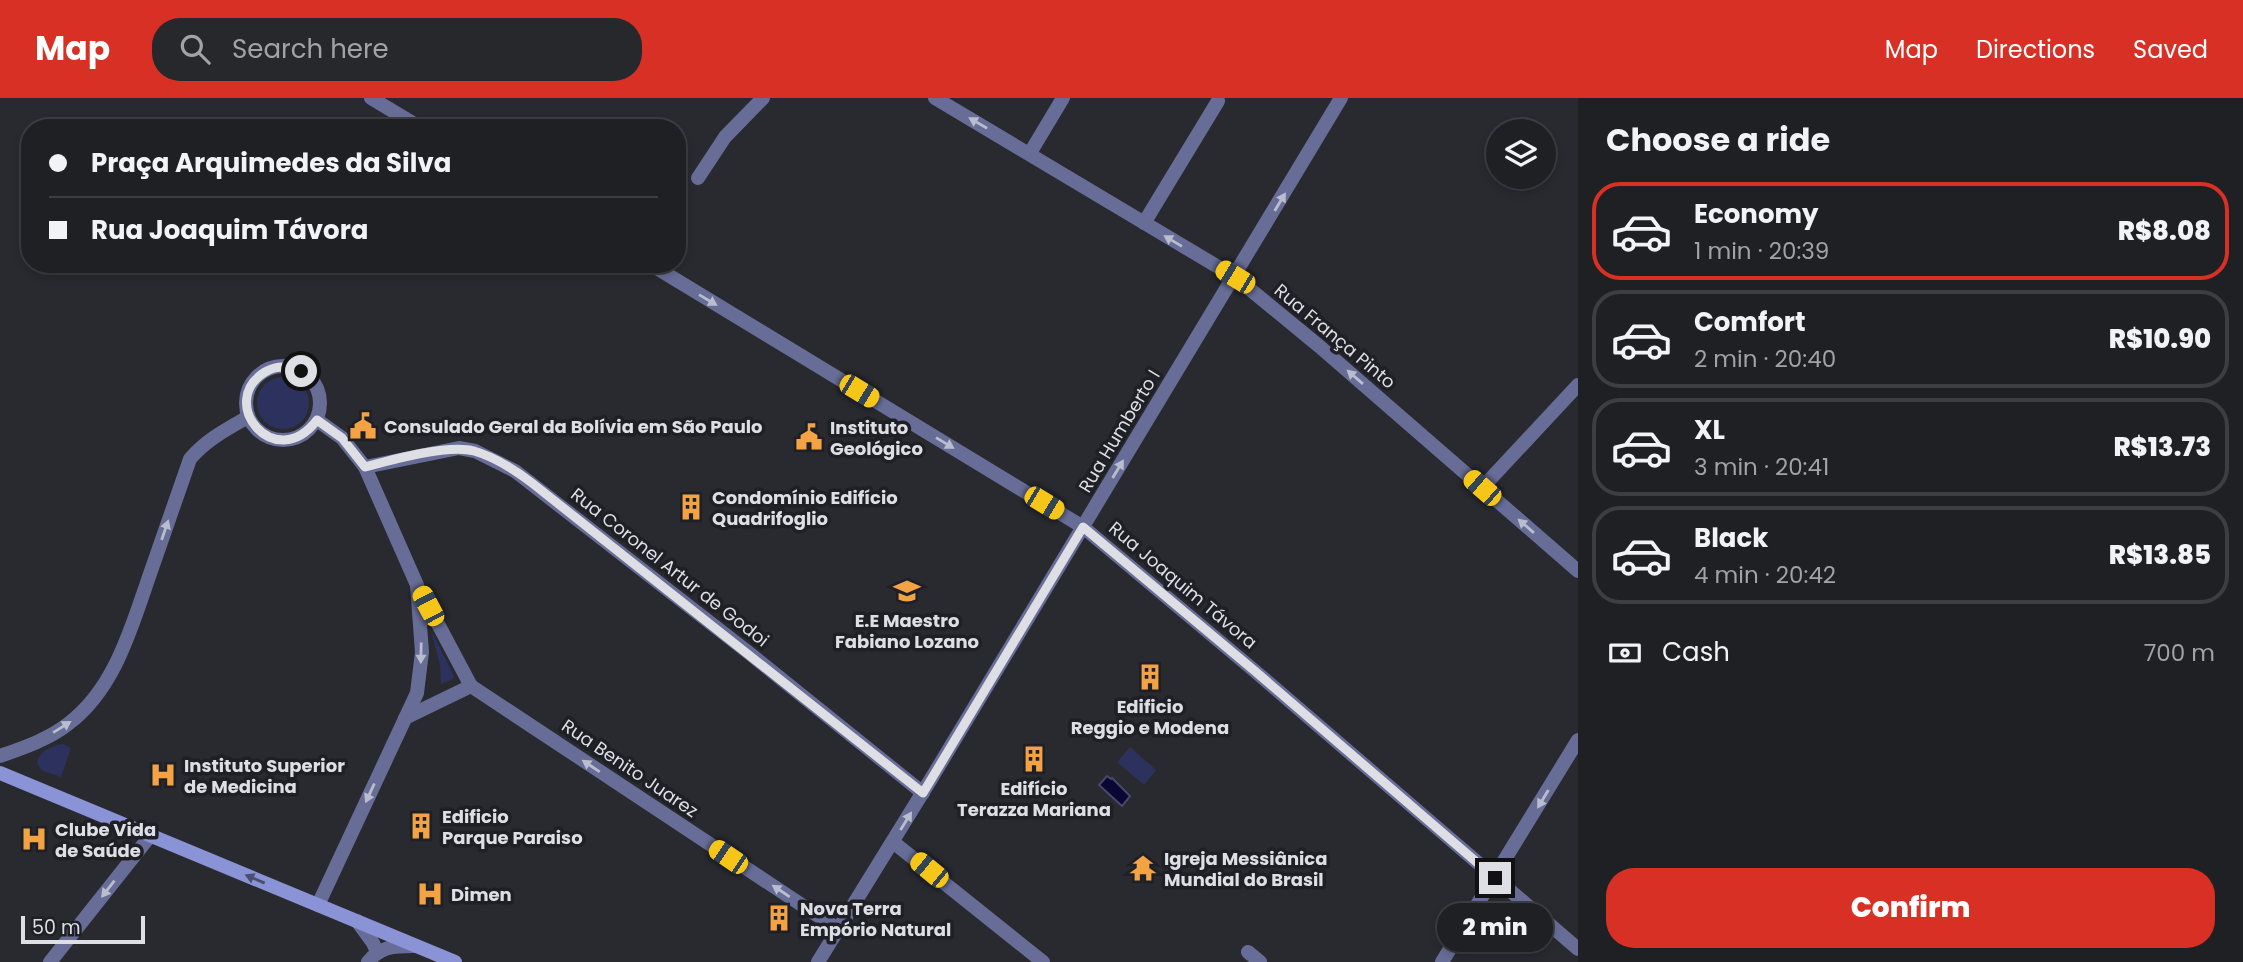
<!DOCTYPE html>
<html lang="en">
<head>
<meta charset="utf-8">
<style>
	:root { --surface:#1e2024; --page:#26282c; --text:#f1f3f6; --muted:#a1a3a6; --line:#3c3e41; --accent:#d93025 }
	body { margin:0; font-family:Poppins,sans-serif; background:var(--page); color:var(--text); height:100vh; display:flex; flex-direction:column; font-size:26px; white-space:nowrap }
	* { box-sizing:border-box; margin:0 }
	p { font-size:23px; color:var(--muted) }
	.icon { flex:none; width:38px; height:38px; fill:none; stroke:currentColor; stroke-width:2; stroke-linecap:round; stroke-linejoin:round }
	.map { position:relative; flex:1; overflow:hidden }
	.sheet { display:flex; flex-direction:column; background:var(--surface); width:665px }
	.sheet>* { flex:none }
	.top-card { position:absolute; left:21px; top:21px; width:665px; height:154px; border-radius:28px; box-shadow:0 4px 10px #0003,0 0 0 2px var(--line); display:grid; align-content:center; height:154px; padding:0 28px; background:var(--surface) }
	.buttons { position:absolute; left:1486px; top:21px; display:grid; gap:14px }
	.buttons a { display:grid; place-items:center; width:70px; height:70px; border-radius:50%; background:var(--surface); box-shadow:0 4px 10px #0003,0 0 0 2px var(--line); font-size:35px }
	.scale { position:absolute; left:21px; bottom:18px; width:124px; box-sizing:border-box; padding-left:7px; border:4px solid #dedfe4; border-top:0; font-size:19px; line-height:24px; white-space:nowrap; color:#dedfe4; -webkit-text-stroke:5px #1f2026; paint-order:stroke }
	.end { position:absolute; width:32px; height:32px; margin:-16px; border:9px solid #dedfe4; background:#111; box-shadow:0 0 0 4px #111 }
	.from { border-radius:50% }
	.bubble { position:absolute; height:49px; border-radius:24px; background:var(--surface); box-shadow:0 4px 10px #0003,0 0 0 2px var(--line); font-size:23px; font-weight:800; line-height:49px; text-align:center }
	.car { position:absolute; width:21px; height:42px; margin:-21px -10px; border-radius:9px; box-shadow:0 0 5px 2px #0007; background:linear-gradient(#f5c518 24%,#345 0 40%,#f5c518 0 76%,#345 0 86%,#f5c518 0) }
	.top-card b { display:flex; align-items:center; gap:24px; height:66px; font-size:26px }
	.top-card b+b { border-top:2px solid var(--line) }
	.top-card i { width:18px; height:18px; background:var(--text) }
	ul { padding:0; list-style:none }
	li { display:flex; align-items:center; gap:21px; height:98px; margin:0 14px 10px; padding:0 14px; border:4px solid var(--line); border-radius:28px }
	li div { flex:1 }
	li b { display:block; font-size:26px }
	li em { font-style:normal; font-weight:800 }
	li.selected { border-color:var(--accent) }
	li>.icon { width:63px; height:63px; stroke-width:1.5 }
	h2 { padding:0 28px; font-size:32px; line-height:84px }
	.pay { display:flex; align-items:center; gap:18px; height:77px; padding:0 28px; font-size:26px }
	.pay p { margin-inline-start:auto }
	.action { display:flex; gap:14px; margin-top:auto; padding:14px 28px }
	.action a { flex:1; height:80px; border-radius:28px; background:var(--accent); color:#fff; font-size:28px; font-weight:800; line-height:80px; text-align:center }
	header { display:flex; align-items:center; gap:42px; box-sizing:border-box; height:98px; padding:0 35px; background:var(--accent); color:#fff }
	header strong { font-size:33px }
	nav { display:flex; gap:38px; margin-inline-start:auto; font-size:24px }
	.search { width:490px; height:63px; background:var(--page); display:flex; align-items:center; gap:18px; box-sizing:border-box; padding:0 24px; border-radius:28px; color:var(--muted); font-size:26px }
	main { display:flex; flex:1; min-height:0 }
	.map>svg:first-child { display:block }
	.green { fill:#2d315e }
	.water { fill:#0b0735; stroke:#4a486a; stroke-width:2 }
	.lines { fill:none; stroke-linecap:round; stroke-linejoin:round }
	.street { stroke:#676d97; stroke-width:14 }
	.secondary { stroke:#8993d5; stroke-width:14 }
	.oneway { fill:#babdcd }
	.oneway2 { fill:#494e6c }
	.route { stroke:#dedfe4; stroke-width:9 }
	.labels { text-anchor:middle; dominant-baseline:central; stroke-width:7; stroke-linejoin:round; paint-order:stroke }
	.street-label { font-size:18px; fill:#dedfe4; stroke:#1f2026 }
	.poi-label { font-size:18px; font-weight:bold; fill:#dedfe4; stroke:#1f2026; text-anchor:start }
</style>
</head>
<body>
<header>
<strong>Map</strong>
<div class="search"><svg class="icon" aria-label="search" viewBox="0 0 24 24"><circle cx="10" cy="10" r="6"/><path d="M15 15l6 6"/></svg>Search here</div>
<nav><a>Map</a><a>Directions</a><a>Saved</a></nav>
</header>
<main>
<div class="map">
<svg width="1578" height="864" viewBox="0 0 1578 864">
	<rect width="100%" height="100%" fill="#282a30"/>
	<!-- green -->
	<g class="green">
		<circle cx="283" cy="305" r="26"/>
		<polygon points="431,532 454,578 453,581 441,586 440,567"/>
		<path d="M 63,646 L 71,650 L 61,679 L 41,672 L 37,665 C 40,652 51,648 63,646 Z"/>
		<polygon points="1130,649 1156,672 1144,687 1117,664"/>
	</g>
	<!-- water -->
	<polygon class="water" points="1107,678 1111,681 1112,680 1130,698 1122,708 1099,687"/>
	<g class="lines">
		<!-- street -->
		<g class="street">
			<polyline points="371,0 421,30"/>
			<polyline points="935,0 1235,179 1319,248 1578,473"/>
			<polyline points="1030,55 1063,0"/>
			<polyline points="698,80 725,39 763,0"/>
			<polyline points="1144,125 1218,3"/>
			<polyline points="650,166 1083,429 1256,574 1578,851"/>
			<circle cx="283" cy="305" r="37"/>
			<polyline points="317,322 342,340 365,369 417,487 422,554 417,595 318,807"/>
			<polyline points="365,369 459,350 475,353 515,373 749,555 923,695"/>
			<polyline points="1482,390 1578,287"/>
			<polyline points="421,494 471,588"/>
			<polyline points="471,588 838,831"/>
			<polyline points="405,620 471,588"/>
			<path d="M 0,658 C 23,650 49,641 68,626 C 116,590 132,527 151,473 C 164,435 177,398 190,361 C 206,342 227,331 248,319"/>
			<polyline points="893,744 1043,864"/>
			<polyline points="357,823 373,845 377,854"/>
			<polyline points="1248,854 1260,864"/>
			<polyline points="50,864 150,738"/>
			<path d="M 368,864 C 381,848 394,848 414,848"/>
			<polyline points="818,864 931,681 1341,0"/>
			<polyline points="1442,864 1578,642"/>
		</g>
		<!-- secondary -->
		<polyline class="secondary" points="0,675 455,864"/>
	</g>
	<!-- one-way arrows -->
	<defs><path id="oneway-solid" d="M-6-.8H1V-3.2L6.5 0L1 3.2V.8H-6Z" transform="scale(1.75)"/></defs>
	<g class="oneway">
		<use href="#oneway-solid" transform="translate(978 25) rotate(-150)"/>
		<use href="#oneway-solid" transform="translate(1280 104) rotate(-59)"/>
		<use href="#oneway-solid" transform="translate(1173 143) rotate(-149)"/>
		<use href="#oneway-solid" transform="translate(708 202) rotate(31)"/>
		<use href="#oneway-solid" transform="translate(1355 279) rotate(-139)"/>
		<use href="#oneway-solid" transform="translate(945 345) rotate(31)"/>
		<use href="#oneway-solid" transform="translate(1118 371) rotate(-59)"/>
		<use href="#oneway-solid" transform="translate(1526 428) rotate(-139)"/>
		<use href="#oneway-solid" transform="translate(165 432) rotate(-71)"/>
		<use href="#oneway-solid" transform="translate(421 555) rotate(91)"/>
		<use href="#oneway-solid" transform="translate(62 629) rotate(-32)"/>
		<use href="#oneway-solid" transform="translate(591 668) rotate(-146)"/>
		<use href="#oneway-solid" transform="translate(370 695) rotate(115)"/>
		<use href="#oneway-solid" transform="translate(1543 701) rotate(121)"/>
		<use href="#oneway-solid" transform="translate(906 723) rotate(-58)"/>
		<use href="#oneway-solid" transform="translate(108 791) rotate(128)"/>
		<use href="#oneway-solid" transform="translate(781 793) rotate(-146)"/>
	</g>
	<use class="oneway2" href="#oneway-solid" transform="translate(255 781) rotate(-157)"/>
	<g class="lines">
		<!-- route -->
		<path class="route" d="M 301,273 C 289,268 277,267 265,274 C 216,304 275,377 317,322 L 342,340 L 365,369 C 391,362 448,346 474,353 C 495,359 515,372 532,385 L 923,695 L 1083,429 L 1256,574 L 1495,780"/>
	</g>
	<!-- icons -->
	<defs>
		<g id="civic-bare" transform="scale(2.1)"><path d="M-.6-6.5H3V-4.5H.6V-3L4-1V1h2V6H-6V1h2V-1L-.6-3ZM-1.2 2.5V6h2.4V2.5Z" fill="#f4a344" stroke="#1f2026" stroke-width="2.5" paint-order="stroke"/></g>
		<g id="building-bare" transform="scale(2.1)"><path d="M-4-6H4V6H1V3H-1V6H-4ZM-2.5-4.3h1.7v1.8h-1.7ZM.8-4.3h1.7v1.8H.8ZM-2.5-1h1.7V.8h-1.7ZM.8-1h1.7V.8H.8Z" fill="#f4a344" stroke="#1f2026" stroke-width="2.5" paint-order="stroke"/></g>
		<g id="school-bare" transform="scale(2.1)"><path d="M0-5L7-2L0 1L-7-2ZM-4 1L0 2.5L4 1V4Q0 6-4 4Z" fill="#f4a344" stroke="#1f2026" stroke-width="2.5" paint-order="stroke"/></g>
		<g id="hospital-bare" transform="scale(2.1)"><path d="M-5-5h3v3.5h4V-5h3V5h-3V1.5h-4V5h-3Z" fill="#f4a344" stroke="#1f2026" stroke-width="2.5" paint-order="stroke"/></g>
		<g id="temple-bare" transform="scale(2.1)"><path d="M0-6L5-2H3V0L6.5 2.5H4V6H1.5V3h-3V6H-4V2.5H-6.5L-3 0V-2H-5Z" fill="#f4a344" stroke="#1f2026" stroke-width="2.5" paint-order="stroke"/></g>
	</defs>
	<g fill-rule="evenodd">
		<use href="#civic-bare" x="363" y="328"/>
		<use href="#civic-bare" x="809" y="339"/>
		<use href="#building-bare" x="691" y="409"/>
		<use href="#school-bare" x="907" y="493"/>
		<use href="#building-bare" x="1150" y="579"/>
		<use href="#building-bare" x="1034" y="661"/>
		<use href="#hospital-bare" x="163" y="677"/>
		<use href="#building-bare" x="421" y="728"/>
		<use href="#hospital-bare" x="34" y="741"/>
		<use href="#temple-bare" x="1143" y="770"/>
		<use href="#hospital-bare" x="430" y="796"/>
		<use href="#building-bare" x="779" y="820"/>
	</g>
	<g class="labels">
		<!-- street labels -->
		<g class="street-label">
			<text transform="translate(1335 238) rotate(40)">Rua França Pinto</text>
			<text transform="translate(1119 333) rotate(-59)">Rua Humberto I</text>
			<text transform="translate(670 469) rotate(38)">Rua Coronel Artur de Godoi</text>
			<text transform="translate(1183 487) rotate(40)">Rua Joaquim Távora</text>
			<text transform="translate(630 670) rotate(34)">Rua Benito Juarez</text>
		</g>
		<!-- poi labels -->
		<g class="poi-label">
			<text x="384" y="328">Consulado Geral da Bolívia em São Paulo</text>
			<text x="830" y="329">Instituto<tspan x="830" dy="21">Geológico</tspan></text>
			<text x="712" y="399">Condomínio Edifício<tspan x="712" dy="21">Quadrifoglio</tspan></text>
			<text x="907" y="522" text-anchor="middle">E.E Maestro<tspan x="907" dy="21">Fabiano Lozano</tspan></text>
			<text x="1150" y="608" text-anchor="middle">Edificio<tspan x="1150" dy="21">Reggio e Modena</tspan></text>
			<text x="184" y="667">Instituto Superior<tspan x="184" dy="21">de Medicina</tspan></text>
			<text x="1034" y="690" text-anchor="middle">Edifício<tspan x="1034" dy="21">Terazza Mariana</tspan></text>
			<text x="442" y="718">Edificio<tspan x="442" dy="21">Parque Paraiso</tspan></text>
			<text x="55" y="731">Clube Vida<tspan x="55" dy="21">de Saúde</tspan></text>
			<text x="1164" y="760">Igreja Messiânica<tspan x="1164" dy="21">Mundial do Brasil</tspan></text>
			<text x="451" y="796">Dimen</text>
			<text x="800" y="810">Nova Terra<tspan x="800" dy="21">Empório Natural</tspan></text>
		</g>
	</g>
</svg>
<div class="buttons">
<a><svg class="icon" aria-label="layers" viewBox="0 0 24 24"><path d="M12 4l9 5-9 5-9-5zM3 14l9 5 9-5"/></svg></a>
</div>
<div class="scale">50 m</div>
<i class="end from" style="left:301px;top:273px"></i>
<i class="end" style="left:1495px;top:780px"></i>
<div class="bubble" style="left:1437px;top:805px;width:116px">2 min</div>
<i class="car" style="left:1235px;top:179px;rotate:301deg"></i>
<i class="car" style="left:859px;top:293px;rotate:121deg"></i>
<i class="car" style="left:1482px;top:390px;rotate:311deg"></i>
<i class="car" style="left:1044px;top:405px;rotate:121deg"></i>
<i class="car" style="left:428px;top:508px;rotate:332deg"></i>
<i class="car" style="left:728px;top:759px;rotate:304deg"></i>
<i class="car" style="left:929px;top:772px;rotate:309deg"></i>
<div class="top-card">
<b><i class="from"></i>Praça Arquimedes da Silva</b>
<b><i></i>Rua Joaquim Távora</b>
</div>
</div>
<section class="sheet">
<h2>Choose a ride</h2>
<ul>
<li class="selected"><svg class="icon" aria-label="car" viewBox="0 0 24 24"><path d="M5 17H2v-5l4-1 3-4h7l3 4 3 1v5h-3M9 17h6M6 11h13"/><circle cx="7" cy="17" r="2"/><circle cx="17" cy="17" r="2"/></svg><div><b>Economy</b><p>1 min · 20:39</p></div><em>R$8.08</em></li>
<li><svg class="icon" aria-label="car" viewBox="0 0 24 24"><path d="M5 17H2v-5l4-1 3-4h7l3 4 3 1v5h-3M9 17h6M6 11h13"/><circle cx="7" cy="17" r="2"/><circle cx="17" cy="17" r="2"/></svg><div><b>Comfort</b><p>2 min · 20:40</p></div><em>R$10.90</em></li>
<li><svg class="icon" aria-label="car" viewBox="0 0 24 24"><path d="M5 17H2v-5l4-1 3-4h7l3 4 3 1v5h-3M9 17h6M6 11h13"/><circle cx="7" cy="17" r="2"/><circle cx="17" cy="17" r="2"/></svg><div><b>XL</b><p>3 min · 20:41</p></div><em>R$13.73</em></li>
<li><svg class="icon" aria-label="car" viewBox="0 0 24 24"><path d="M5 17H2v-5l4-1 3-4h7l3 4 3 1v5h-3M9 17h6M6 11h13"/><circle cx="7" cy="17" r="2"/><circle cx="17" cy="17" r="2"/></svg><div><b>Black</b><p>4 min · 20:42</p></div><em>R$13.85</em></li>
</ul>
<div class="pay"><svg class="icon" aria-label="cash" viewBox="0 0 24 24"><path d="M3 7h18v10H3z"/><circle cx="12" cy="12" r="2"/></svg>Cash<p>700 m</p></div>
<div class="action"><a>Confirm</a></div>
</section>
</main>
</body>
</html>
